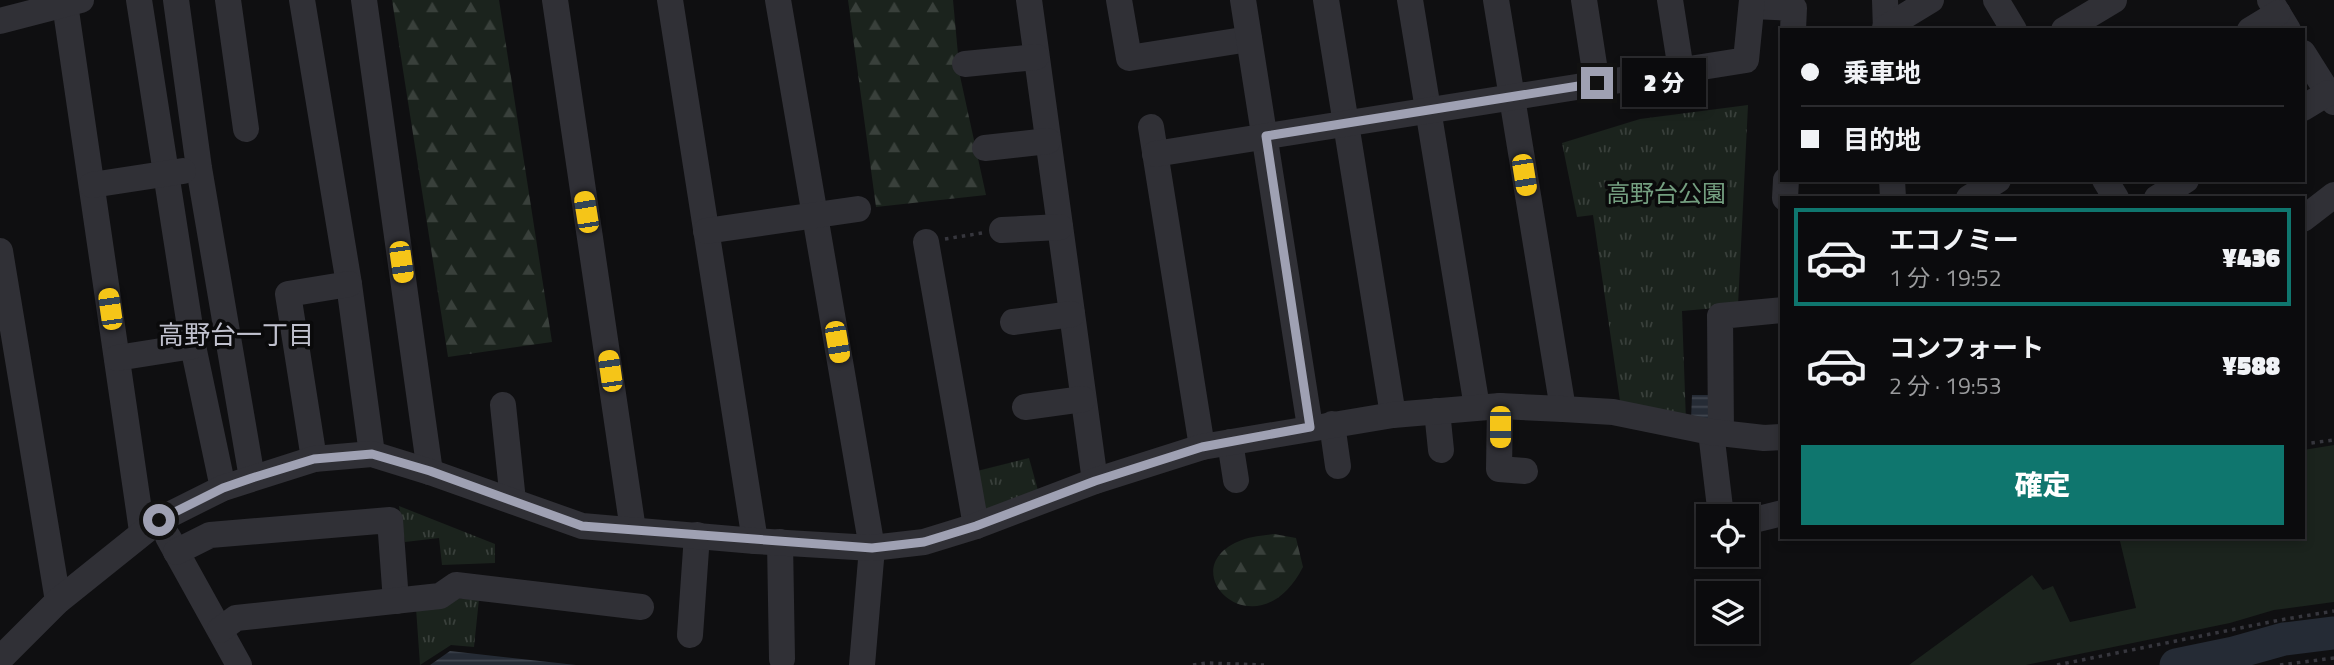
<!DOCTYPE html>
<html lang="ja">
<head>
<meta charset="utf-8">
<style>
	:root { --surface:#0b0b0d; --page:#19191b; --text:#f1f3f6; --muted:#9a9b9d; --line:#2b2b2e; --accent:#0f766e }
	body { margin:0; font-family:"Titillium Web","Noto Sans JP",sans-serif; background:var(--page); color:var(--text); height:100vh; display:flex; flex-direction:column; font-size:26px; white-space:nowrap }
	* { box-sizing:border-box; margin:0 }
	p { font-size:23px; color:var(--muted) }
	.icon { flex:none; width:38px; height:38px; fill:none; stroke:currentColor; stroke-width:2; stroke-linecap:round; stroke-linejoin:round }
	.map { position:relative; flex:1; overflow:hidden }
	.sheet { position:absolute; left:1780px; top:196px; width:525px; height:343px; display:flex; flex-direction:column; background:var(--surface); border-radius:0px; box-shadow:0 4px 10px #0003,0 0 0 2px var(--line) }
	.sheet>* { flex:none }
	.banner { position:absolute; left:1780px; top:28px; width:525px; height:154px; border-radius:0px; box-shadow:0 4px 10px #0003,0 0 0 2px var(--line); display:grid; align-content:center; height:154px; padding:0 21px; background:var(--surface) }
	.controls { position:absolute; left:1696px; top:504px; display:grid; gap:14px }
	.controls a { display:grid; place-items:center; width:63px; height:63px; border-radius:0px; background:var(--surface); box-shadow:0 4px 10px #0003,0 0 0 2px var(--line); font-size:35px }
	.end { position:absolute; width:32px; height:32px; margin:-16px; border:9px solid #9fa1b3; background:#111; box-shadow:0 0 0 4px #111 }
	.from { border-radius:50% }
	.bubble { position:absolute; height:49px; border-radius:0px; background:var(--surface); box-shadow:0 4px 10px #0003,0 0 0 2px var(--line); font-size:23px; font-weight:800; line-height:49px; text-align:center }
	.car { position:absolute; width:21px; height:42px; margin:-21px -10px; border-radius:9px; box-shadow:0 0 5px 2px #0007; background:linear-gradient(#f5c518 24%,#345 0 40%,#f5c518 0 76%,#345 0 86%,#f5c518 0) }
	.banner b { display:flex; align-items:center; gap:24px; height:66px; font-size:26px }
	.banner b+b { border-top:2px solid var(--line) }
	.banner i { width:18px; height:18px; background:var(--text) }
	ul { padding:12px 0 0; list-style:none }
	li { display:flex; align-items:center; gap:21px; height:98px; margin:0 14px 10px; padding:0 7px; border:4px solid transparent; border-radius:0px }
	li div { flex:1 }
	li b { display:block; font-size:26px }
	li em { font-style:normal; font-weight:800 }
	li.selected { border-color:var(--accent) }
	li>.icon { width:63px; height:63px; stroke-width:1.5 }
	.action { display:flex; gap:14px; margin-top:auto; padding:14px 21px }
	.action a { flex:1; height:80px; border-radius:0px; background:var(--accent); color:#fff; font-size:28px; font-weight:800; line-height:80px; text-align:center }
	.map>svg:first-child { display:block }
	.grass { fill:#1b231d }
	.forest { fill:url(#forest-firs) }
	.park { fill:url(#park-tufts) }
	.water { fill:url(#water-rules) }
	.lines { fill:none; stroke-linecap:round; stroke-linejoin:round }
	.river { stroke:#252b35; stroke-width:33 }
	.path { stroke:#36363d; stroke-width:3.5; stroke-dasharray:3.5 5; stroke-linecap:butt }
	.minor { stroke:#303036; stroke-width:26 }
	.route { stroke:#9fa1b3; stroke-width:9 }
	.labels { text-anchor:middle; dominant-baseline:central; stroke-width:7; stroke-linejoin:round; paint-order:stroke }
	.park-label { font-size:24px; fill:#749f80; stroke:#0a0a0b }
	.neighbourhood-label { font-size:26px; fill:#c0c1ce; stroke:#0a0a0b }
</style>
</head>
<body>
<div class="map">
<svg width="2334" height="665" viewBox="0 0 2334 665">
	<defs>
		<pattern id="forest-firs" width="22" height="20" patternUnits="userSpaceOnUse" patternTransform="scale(1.75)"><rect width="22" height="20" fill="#1b231d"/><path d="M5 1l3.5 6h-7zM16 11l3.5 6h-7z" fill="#39403b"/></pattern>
		<pattern id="park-tufts" width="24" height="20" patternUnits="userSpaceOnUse" patternTransform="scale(1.75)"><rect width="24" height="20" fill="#1b231d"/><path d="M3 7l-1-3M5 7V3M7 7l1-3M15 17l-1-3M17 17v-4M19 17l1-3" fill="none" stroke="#39403b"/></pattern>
		<pattern id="water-rules" width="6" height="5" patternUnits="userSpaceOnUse" patternTransform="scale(1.75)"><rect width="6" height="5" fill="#252b35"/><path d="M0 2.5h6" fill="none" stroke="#414750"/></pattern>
	</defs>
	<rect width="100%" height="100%" fill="#0f0f11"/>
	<!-- grass -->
	<polygon class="grass" points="2334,445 2334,602 2274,610 2230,623 2026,665 1909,665 2032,575 2043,590 2053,586 2070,622 2136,608 2119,537 2303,537 2303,450"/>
	<!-- forest -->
	<g class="forest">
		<polygon points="392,0 499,0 552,342 448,357"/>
		<polygon points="848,0 953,0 960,76 986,195 876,207"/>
		<path d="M 1274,534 L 1296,538 L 1303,567 C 1257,657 1167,568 1242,540 C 1252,536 1264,536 1274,534 Z"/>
	</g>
	<!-- park -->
	<g class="park">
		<polygon points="1748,105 1738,306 1682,311 1686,421 1620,401 1593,215 1577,217 1562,143 1640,119"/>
		<polygon points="1029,458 1039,494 989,514 981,509 973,472"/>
		<polygon points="399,506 495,544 495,563 442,565 439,538 405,542"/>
		<polygon points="447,599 479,599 474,647 451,645 420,665 416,608"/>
	</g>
	<!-- water -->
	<g class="water">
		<polygon points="1692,395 1713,395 1707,425 1691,420"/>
		<polygon points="450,651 576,665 430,665"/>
	</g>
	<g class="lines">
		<!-- river -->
		<polyline class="river" points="2176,665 2234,653 2284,639 2334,633"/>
		<!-- path -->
		<g class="path">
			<polyline points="945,239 982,233"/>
			<polyline points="2303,444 2334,440"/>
			<polyline points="1193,665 1207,663 1264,665"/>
			<polyline points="2057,665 2280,620 2334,611"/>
			<polyline points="2280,665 2334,658"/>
		</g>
		<!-- minor -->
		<g class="minor">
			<polyline points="139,0 193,346 223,488"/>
			<polyline points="176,0 199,168 252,478"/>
			<polyline points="228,0 246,129"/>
			<polyline points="302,0 349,284 372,454"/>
			<polyline points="364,0 430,472"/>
			<polyline points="555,0 633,530"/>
			<polyline points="670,0 755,541"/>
			<polyline points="778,0 872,548 862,665"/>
			<polyline points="1029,0 1095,481"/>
			<polyline points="1119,0 1129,58 1249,39"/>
			<polyline points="1243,0 1310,427"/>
			<polyline points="1326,0 1393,415"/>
			<polyline points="1410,0 1477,407"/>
			<polyline points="1496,0 1563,409"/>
			<polyline points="1584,0 1597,84"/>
			<polyline points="1670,0 1681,70"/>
			<polyline points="1885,0 1886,30"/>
			<polyline points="1996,0 2014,30"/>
			<polyline points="2270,0 2288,30"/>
			<polyline points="65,4 142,531"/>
			<polyline points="1752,6 1794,8 1793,30"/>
			<polyline points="0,21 81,0"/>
			<polyline points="1885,28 1931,0"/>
			<polyline points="2064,30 2114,0"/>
			<polyline points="2250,30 2278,13"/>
			<polyline points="2303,53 2334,102"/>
			<polyline points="965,64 1036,57"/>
			<polyline points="2303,108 2328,93"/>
			<polyline points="1151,127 1202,447"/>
			<polyline points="985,148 1048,141"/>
			<polyline points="1155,154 1746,60 1752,0"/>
			<polyline points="1892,180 1893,198"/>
			<polyline points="2105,180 2116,198"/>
			<polyline points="92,185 183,171"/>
			<polyline points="1785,198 1786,180"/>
			<polyline points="1969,198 1998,180"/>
			<polyline points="2157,198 2186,180"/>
			<polyline points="2303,219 2334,195"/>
			<polyline points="1002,230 1060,227"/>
			<polyline points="706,231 858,209"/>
			<polyline points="926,242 976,526"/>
			<polyline points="0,251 58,601"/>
			<polyline points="1013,322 1072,314"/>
			<polyline points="117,358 193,346"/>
			<polyline points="503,405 513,501"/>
			<polyline points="1500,406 1499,469 1525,471"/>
			<polyline points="1025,407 1083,399"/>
			<polyline points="1437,411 1441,450"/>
			<polyline points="1332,424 1338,466"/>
			<polyline points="1711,432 1721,516"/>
			<polyline points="1721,433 1720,316 1782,310"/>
			<polyline points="1230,442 1236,480"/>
			<polyline points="314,459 288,294 349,284"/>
			<polyline points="1746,522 1782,513"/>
			<polyline points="168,537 239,665"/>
			<polyline points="780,542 782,659"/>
			<polyline points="176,552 210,535 390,520 396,601"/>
			<polyline points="220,630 236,618 440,596 456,585 641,607"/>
			<polyline points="690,635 697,535"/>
			<polyline points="0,659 58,601 159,520 223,488 314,459 372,454 430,472 582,526 755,541 872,548 924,542 976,526 1095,481 1202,447 1393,415 1500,406 1563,409 1613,412 1711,432 1764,438 1782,437"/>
		</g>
	</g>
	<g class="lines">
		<!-- route -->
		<polyline class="route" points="159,520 223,488 252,478 314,459 372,454 430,471 582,526 872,548 924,542 976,526 1095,481 1202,447 1310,427 1266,136 1597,83"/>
	</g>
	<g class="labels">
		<!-- park labels -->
		<g class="park-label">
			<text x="1666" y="193">高野台公園</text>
		</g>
		<!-- neighbourhood labels -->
		<g class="neighbourhood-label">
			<text x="236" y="334">高野台一丁目</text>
		</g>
	</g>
</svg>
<div class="controls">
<a><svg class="icon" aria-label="locate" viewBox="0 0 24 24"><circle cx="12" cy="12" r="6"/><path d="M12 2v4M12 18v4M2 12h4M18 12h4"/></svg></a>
<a><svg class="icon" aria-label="layers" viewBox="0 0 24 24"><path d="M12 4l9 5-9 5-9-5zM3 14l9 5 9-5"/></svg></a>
</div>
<i class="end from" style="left:159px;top:520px"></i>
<i class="end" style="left:1597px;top:83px"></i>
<div class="bubble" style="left:1622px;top:58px;width:84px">2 分</div>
<i class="car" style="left:1524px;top:175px;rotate:171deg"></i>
<i class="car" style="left:586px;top:212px;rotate:351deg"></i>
<i class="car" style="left:401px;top:262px;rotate:172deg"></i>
<i class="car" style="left:110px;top:309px;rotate:352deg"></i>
<i class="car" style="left:837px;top:342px;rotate:170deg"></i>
<i class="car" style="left:610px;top:371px;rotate:352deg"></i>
<i class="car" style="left:1500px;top:427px;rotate:180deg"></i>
<div class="banner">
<b><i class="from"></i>乗車地</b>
<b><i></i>目的地</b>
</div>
<section class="sheet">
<ul>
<li class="selected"><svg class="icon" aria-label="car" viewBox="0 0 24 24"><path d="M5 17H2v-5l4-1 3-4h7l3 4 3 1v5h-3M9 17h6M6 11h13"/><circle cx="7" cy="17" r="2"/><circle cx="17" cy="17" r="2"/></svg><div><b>エコノミー</b><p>1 分 · 19:52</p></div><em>¥436</em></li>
<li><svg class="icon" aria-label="car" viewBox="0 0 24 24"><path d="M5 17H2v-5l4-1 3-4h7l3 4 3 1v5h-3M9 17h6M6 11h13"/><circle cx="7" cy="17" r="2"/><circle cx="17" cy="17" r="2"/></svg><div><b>コンフォート</b><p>2 分 · 19:53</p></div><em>¥588</em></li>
</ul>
<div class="action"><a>確定</a></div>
</section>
</div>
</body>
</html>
